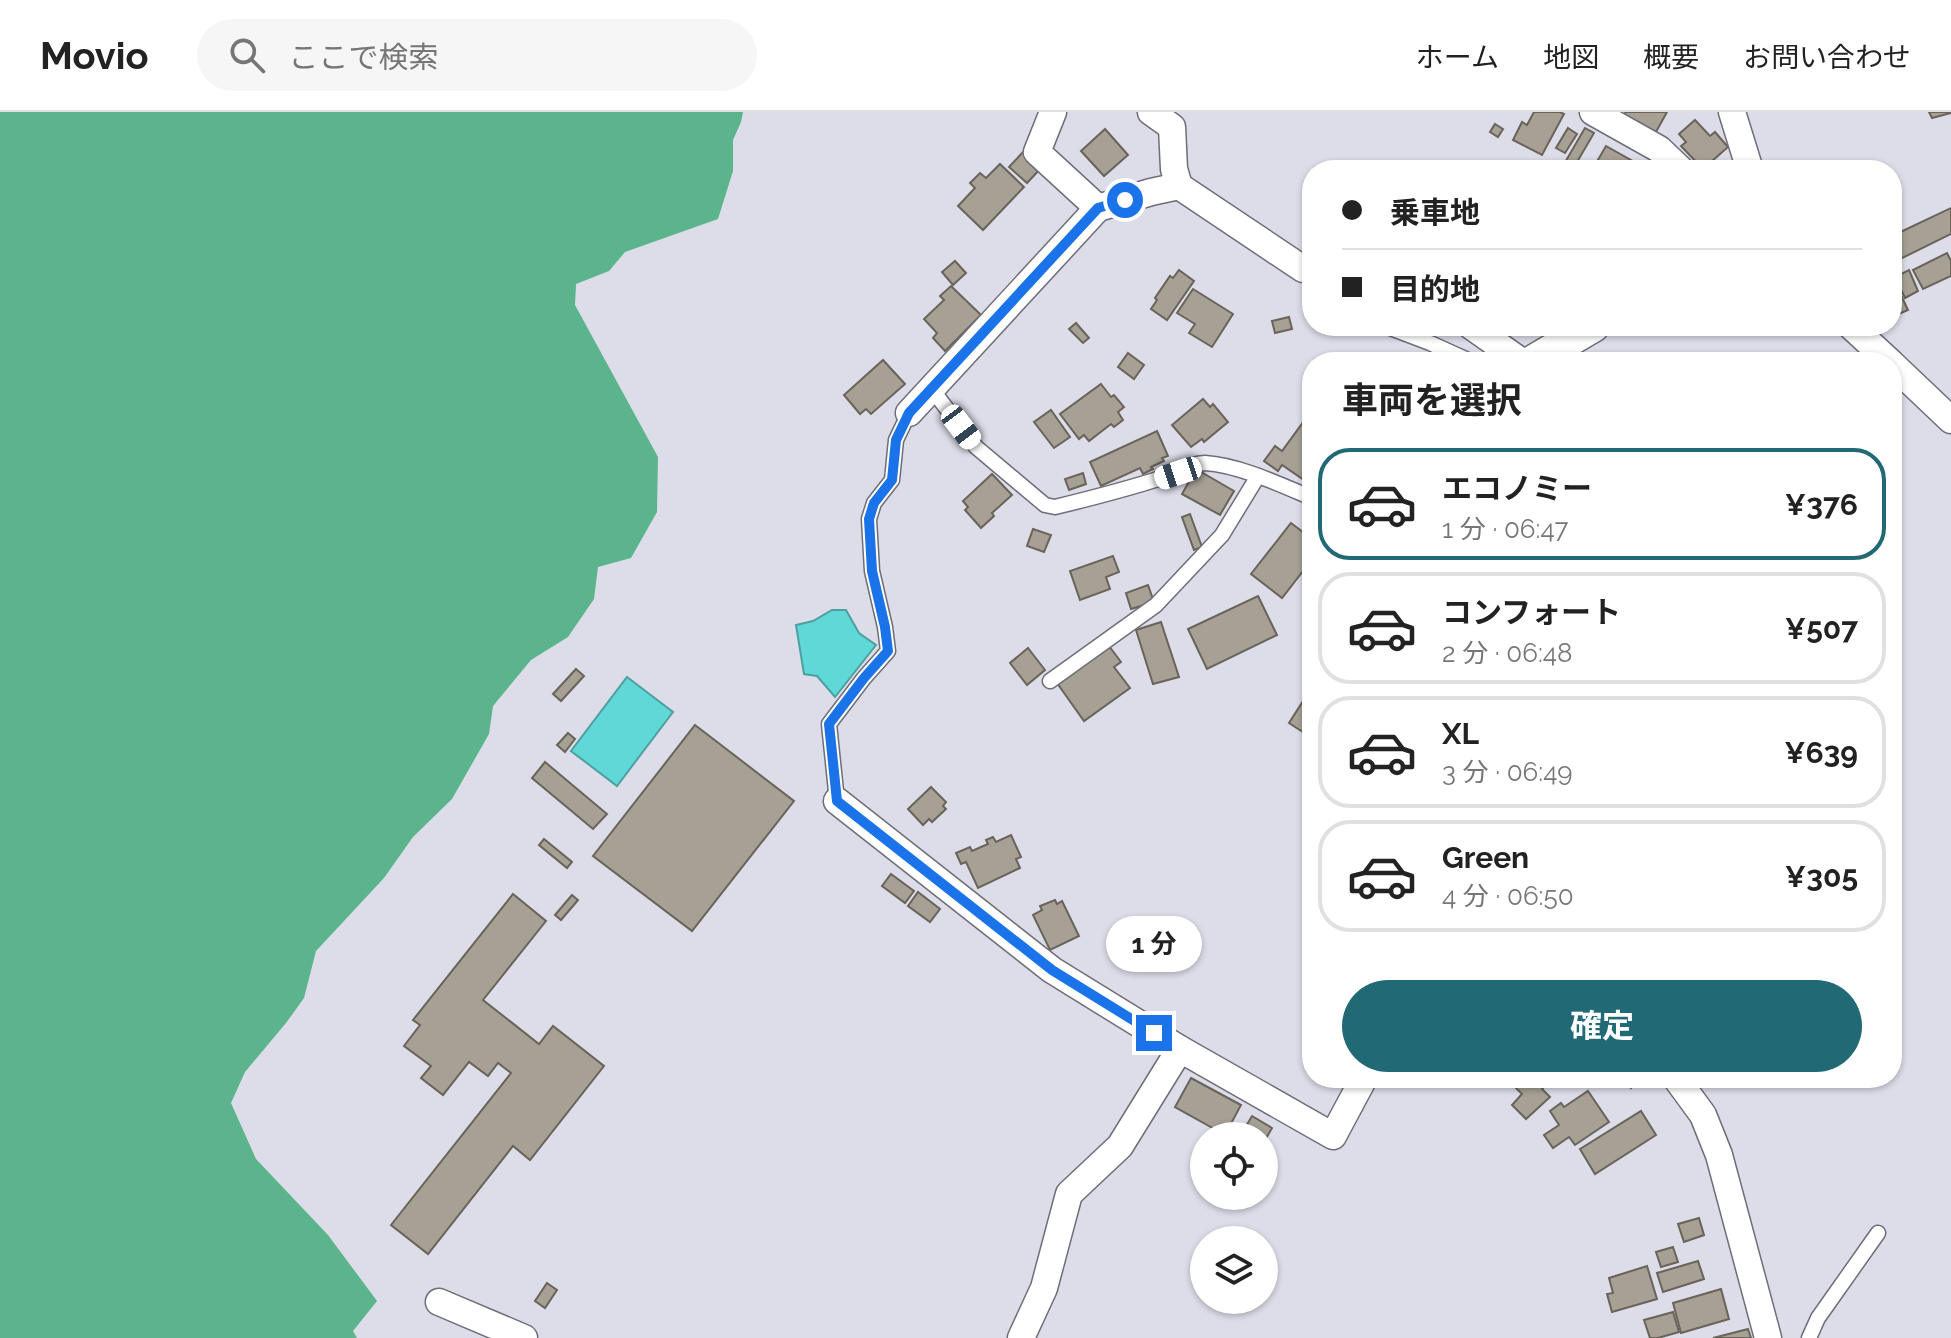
<!DOCTYPE html>
<html lang="ja">
<head>
<meta charset="utf-8">
<style>
	:root { --surface:#fff; --page:#f6f6f6; --text:#222; --muted:#767676; --line:#e0e0e0; --accent:#206975 }
	body { margin:0; font-family:Raleway,"Noto Sans JP",sans-serif; background:var(--page); color:var(--text); height:100vh; display:flex; flex-direction:column; font-size:30px; white-space:nowrap }
	* { box-sizing:border-box; margin:0 }
	p { font-size:26px; color:var(--muted) }
	.icon { flex:none; width:44px; height:44px; fill:none; stroke:currentColor; stroke-width:2; stroke-linecap:round; stroke-linejoin:round }
	.map { position:relative; flex:1; overflow:hidden }
	.details { position:absolute; left:1302px; top:240px; width:600px; height:736px; display:flex; flex-direction:column; background:var(--surface); border-radius:32px; box-shadow:0 2px 6px #0004 }
	.details>* { flex:none }
	.banner { position:absolute; left:1302px; top:48px; width:600px; height:176px; border-radius:32px; box-shadow:0 2px 6px #0004; display:grid; align-content:center; height:176px; padding:0 40px; background:var(--surface) }
	.controls { position:absolute; left:1190px; top:1010px; display:grid; gap:16px }
	.controls a { display:grid; place-items:center; width:88px; height:88px; border-radius:50%; background:var(--surface); box-shadow:0 2px 6px #0004; font-size:40px }
	.end { position:absolute; width:36px; height:36px; margin:-18px; border:10px solid #1a73e8; background:#fff; box-shadow:0 0 0 4px #fff }
	.from { border-radius:50% }
	.bubble { position:absolute; height:56px; border-radius:28px; background:var(--surface); box-shadow:0 2px 6px #0004; font-size:26px; font-weight:700; line-height:56px; text-align:center }
	.car { position:absolute; width:24px; height:48px; margin:-24px -12px; border-radius:10px; box-shadow:0 0 6px 2px #0007; background:linear-gradient(#fff 24%,#345 0 40%,#fff 0 76%,#345 0 86%,#fff 0) }
	.banner b { display:flex; align-items:center; gap:28px; height:76px; font-size:30px }
	.banner b+b { border-top:2px solid var(--line) }
	.banner i { width:20px; height:20px; background:var(--text) }
	ul { padding:0; list-style:none }
	li { display:flex; align-items:center; gap:24px; height:112px; margin:0 16px 12px; padding:0 24px; border:4px solid var(--line); border-radius:32px }
	li div { flex:1 }
	li b { display:block; font-size:30px }
	li em { font-style:normal; font-weight:700 }
	li.current { border-color:var(--accent) }
	li>.icon { width:72px; height:72px; stroke-width:1.5 }
	h2 { padding:0 40px; font-size:36px; line-height:96px }
	.action { display:flex; gap:16px; margin-top:auto; padding:16px 40px }
	.action a { flex:1; height:92px; border-radius:48px; background:var(--accent); color:#fff; font-size:32px; font-weight:700; line-height:92px; text-align:center }
	header { display:flex; align-items:center; gap:48px; box-sizing:border-box; height:112px; padding:0 40px; background:var(--surface); border-bottom:2px solid var(--line) }
	header strong { font-size:38px }
	nav { display:flex; gap:44px; margin-inline-start:auto; font-size:28px }
	.search { width:560px; height:72px; background:var(--page); display:flex; align-items:center; gap:20px; box-sizing:border-box; padding:0 28px; border-radius:44px; color:var(--muted); font-size:30px }
	.map>svg:first-child { display:block }
	.forest { fill:#5bb48b }
	.water { fill:#60d8d7; stroke:#4ca0a0; stroke-width:2 }
	.building { fill:#a6a095; stroke:#69635a; stroke-width:2 }
	.lines { fill:none; stroke-linecap:round; stroke-linejoin:round }
	.service-casing { stroke:#6e6e79; stroke-width:17 }
	.minor-casing { stroke:#6e6e79; stroke-width:29 }
	.tertiary-casing { stroke:#6e6e79; stroke-width:35 }
	.service { stroke:#fff; stroke-width:14 }
	.minor { stroke:#fff; stroke-width:26 }
	.tertiary { stroke:#fff; stroke-width:32 }
	.route { stroke:#1a73e8; stroke-width:10 }
</style>
</head>
<body>
<header>
<strong>Movio</strong>
<div class="search"><svg class="icon" aria-label="search" viewBox="0 0 24 24"><circle cx="10" cy="10" r="6"/><path d="M15 15l6 6"/></svg>ここで検索</div>
<nav><a>ホーム</a><a>地図</a><a>概要</a><a>お問い合わせ</a></nav>
</header>
<div class="map">
<svg width="1951" height="1226" viewBox="0 0 1951 1226">
	<rect width="100%" height="100%" fill="#dddde9"/>
	<!-- forest -->
	<polygon class="forest" points="0,0 743,0 741,10 733,28 733,59 718,107 625,140 609,159 576,172 575,193 658,345 657,400 631,446 598,455 594,487 568,525 531,548 493,594 489,622 452,687 413,725 384,766 316,839 304,886 286,911 245,960 231,991 256,1047 328,1123 377,1189 353,1219 357,1226 0,1226"/>
	<!-- water -->
	<g class="water">
		<polygon points="832,498 846,498 859,521 876,533 835,585 817,564 804,562 796,513 813,509"/>
		<polygon points="627,565 673,600 617,674 571,639"/>
	</g>
	<!-- building -->
	<g class="building">
		<polygon points="1534,0 1560,0 1564,2 1542,43 1513,28 1522,10 1527,13"/>
		<polygon points="1626,0 1667,0 1656,20 1624,2"/>
		<polygon points="1929,0 1951,0 1951,1 1932,6"/>
		<polygon points="1695,8 1710,24 1715,20 1728,35 1703,57 1681,34 1686,30 1679,22"/>
		<polygon points="1495,12 1503,17 1498,25 1490,20"/>
		<polygon points="1568,16 1577,22 1565,41 1556,36"/>
		<polygon points="1585,16 1594,21 1573,57 1564,52"/>
		<polygon points="1105,17 1128,43 1104,64 1081,39"/>
		<polygon points="1606,34 1636,51 1632,58 1592,58"/>
		<polygon points="1024,39 1041,56 1027,71 1009,55"/>
		<polygon points="1000,52 1024,75 983,118 958,94 975,76 970,71 980,61 986,66"/>
		<polygon points="1951,96 1951,122 1892,151 1892,124"/>
		<polygon points="1947,141 1951,149 1951,164 1923,177 1913,158"/>
		<polygon points="955,149 966,161 953,173 942,160"/>
		<polygon points="1179,158 1194,169 1167,208 1151,197 1157,188 1155,186 1170,164 1173,166"/>
		<polygon points="1909,158 1918,179 1905,186 1895,165"/>
		<polygon points="951,174 981,203 945,239 933,226 937,221 924,207 944,188 940,184"/>
		<polygon points="1193,177 1233,202 1212,235 1189,221 1195,212 1177,201"/>
		<polygon points="1899,179 1908,198 1892,205 1892,183"/>
		<polygon points="1289,205 1292,217 1275,221 1272,209"/>
		<polygon points="1076,211 1089,226 1083,231 1069,217"/>
		<polygon points="1128,241 1144,253 1134,267 1118,255"/>
		<polygon points="883,248 905,272 871,302 866,297 860,302 844,283"/>
		<polygon points="1101,272 1111,285 1114,283 1124,295 1118,300 1123,308 1114,315 1111,312 1089,329 1084,323 1079,327 1060,302"/>
		<polygon points="1203,287 1210,295 1213,292 1228,310 1204,330 1202,327 1191,335 1172,313"/>
		<polygon points="1051,298 1070,325 1054,336 1034,310"/>
		<polygon points="1304,309 1312,315 1312,356 1304,368 1282,353 1278,359 1264,349 1275,334 1282,339"/>
		<polygon points="1157,319 1168,344 1162,346 1164,349 1151,355 1153,357 1143,362 1140,356 1101,374 1090,350"/>
		<polygon points="1196,357 1234,379 1220,403 1182,382"/>
		<polygon points="1083,361 1086,372 1069,378 1065,367"/>
		<polygon points="992,362 1012,383 992,401 994,404 981,416 965,398 968,395 963,389"/>
		<polygon points="1190,402 1202,435 1194,438 1182,405"/>
		<polygon points="1291,411 1312,427 1312,456 1307,454 1282,486 1251,462"/>
		<polygon points="1033,417 1051,423 1044,440 1027,434"/>
		<polygon points="1113,444 1119,460 1106,465 1110,477 1080,488 1070,459"/>
		<polygon points="1148,473 1154,490 1131,497 1126,481"/>
		<polygon points="1258,484 1277,523 1207,557 1188,517"/>
		<polygon points="1161,510 1179,565 1153,572 1136,518"/>
		<polygon points="1109,534 1121,550 1114,555 1130,576 1084,609 1057,571"/>
		<polygon points="1028,536 1045,558 1027,573 1010,551"/>
		<polygon points="576,557 584,564 561,589 553,582"/>
		<polygon points="1312,575 1312,626 1289,611"/>
		<polygon points="695,613 794,689 692,819 593,744"/>
		<polygon points="568,621 575,627 565,640 557,633"/>
		<polygon points="545,650 607,702 593,717 532,666"/>
		<polygon points="931,675 946,690 943,694 946,697 932,710 929,707 923,713 908,697"/>
		<polygon points="1011,723 1021,745 1016,747 1020,756 978,776 966,750 961,752 956,741 970,735 972,739 988,732 986,728 993,725 996,730"/>
		<polygon points="544,727 572,750 567,756 539,733"/>
		<polygon points="891,762 914,779 905,791 882,774"/>
		<polygon points="918,780 940,797 930,810 908,794"/>
		<polygon points="513,782 546,809 483,888 539,932 553,914 604,954 530,1048 513,1034 428,1142 391,1113 511,961 498,951 488,964 469,950 443,983 421,966 431,954 404,934 420,913 413,908"/>
		<polygon points="572,783 578,788 561,808 555,803"/>
		<polygon points="1055,788 1057,792 1062,789 1079,824 1050,838 1033,803 1042,798 1040,794"/>
		<polygon points="1191,966 1241,993 1225,1023 1175,995"/>
		<polygon points="1522,966 1554,966 1542,977 1550,985 1526,1007 1512,993 1522,982 1514,974"/>
		<polygon points="1621,966 1641,966 1631,976"/>
		<polygon points="1588,979 1609,1010 1575,1033 1569,1025 1553,1036 1544,1023 1559,1013 1550,999 1561,991 1564,995"/>
		<polygon points="1641,999 1656,1023 1595,1062 1580,1037"/>
		<polygon points="1252,1004 1272,1016 1264,1030 1264,1024 1240,1024"/>
		<polygon points="1699,1106 1704,1123 1684,1130 1678,1112"/>
		<polygon points="1673,1135 1678,1150 1661,1155 1656,1140"/>
		<polygon points="1698,1149 1704,1167 1663,1180 1657,1161"/>
		<polygon points="1647,1154 1657,1187 1612,1200 1607,1182 1613,1181 1609,1166"/>
		<polygon points="547,1171 557,1178 545,1196 535,1189"/>
		<polygon points="1721,1177 1729,1207 1681,1221 1673,1191"/>
		<polygon points="1673,1200 1679,1220 1658,1226 1650,1226 1644,1208"/>
		<polygon points="1748,1217 1751,1226 1713,1226"/>
	</g>
	<g class="lines">
		<!-- service casing -->
		<g class="service-casing">
			<g id="service">
				<polyline points="1385,214 1430,231 1472,250"/>
				<path d="M 931,276 L 976,335 L 1045,393 L 1055,395 C 1092,386 1128,377 1164,365 C 1178,361 1190,351 1205,351 C 1239,353 1281,373 1312,386"/>
				<polyline points="1050,569 1156,493 1222,423 1258,364"/>
				<polyline points="837,689 829,612 864,566 888,539 885,515 872,459 869,407 874,391 892,368 896,328 909,301"/>
				<polyline points="1809,1226 1818,1206 1878,1121"/>
			</g>
		</g>
		<!-- minor casing -->
		<g class="minor-casing">
			<g id="minor">
				<polyline points="1053,0 1037,40 1098,96"/>
				<polyline points="1151,0 1172,15 1174,57 1179,74"/>
				<polyline points="1593,0 1659,37 1681,58"/>
				<polyline points="1732,0 1750,58"/>
				<polyline points="1471,214 1522,250"/>
				<polyline points="1851,214 1890,250"/>
				<polyline points="1892,252 1951,308"/>
				<polyline points="909,301 1098,96 1151,80 1179,74 1303,157 1312,156"/>
				<polyline points="837,689 1052,858 1180,937 1333,1024 1364,966"/>
				<polyline points="1676,966 1703,1003 1719,1043 1768,1226"/>
				<polyline points="439,1190 524,1226"/>
				<polyline points="1021,1226 1044,1176 1069,1082 1120,1034 1180,937"/>
			</g>
		</g>
		<!-- tertiary casing -->
		<g class="tertiary-casing">
			<polyline id="tertiary" points="1532,250 1593,214"/>
		</g>
		<!-- service -->
		<use href="#service" class="service"/>
		<!-- minor -->
		<use href="#minor" class="minor"/>
		<!-- tertiary -->
		<use href="#tertiary" class="tertiary"/>
	</g>
	<g class="lines">
		<!-- route -->
		<polyline class="route" points="1125,88 1098,96 909,301 896,328 892,368 874,391 869,407 872,459 885,515 888,539 864,566 829,612 837,689 1052,858 1154,921"/>
	</g>
</svg>
<div class="controls">
<a><svg class="icon" aria-label="locate" viewBox="0 0 24 24"><circle cx="12" cy="12" r="6"/><path d="M12 2v4M12 18v4M2 12h4M18 12h4"/></svg></a>
<a><svg class="icon" aria-label="layers" viewBox="0 0 24 24"><path d="M12 4l9 5-9 5-9-5zM3 14l9 5 9-5"/></svg></a>
</div>
<i class="end from" style="left:1125px;top:88px"></i>
<i class="end" style="left:1154px;top:921px"></i>
<div class="bubble" style="left:1106px;top:804px;width:96px">1 分</div>
<i class="car" style="left:961px;top:315px;rotate:143deg"></i>
<i class="car" style="left:1178px;top:361px;rotate:252deg"></i>
<div class="banner">
<b><i class="from"></i>乗車地</b>
<b><i></i>目的地</b>
</div>
<section class="details">
<h2>車両を選択</h2>
<ul>
<li class="current"><svg class="icon" aria-label="car" viewBox="0 0 24 24"><path d="M5 17H2v-5l4-1 3-4h7l3 4 3 1v5h-3M9 17h6M6 11h13"/><circle cx="7" cy="17" r="2"/><circle cx="17" cy="17" r="2"/></svg><div><b>エコノミー</b><p>1 分 · 06:47</p></div><em>¥376</em></li>
<li><svg class="icon" aria-label="car" viewBox="0 0 24 24"><path d="M5 17H2v-5l4-1 3-4h7l3 4 3 1v5h-3M9 17h6M6 11h13"/><circle cx="7" cy="17" r="2"/><circle cx="17" cy="17" r="2"/></svg><div><b>コンフォート</b><p>2 分 · 06:48</p></div><em>¥507</em></li>
<li><svg class="icon" aria-label="car" viewBox="0 0 24 24"><path d="M5 17H2v-5l4-1 3-4h7l3 4 3 1v5h-3M9 17h6M6 11h13"/><circle cx="7" cy="17" r="2"/><circle cx="17" cy="17" r="2"/></svg><div><b>XL</b><p>3 分 · 06:49</p></div><em>¥639</em></li>
<li><svg class="icon" aria-label="car" viewBox="0 0 24 24"><path d="M5 17H2v-5l4-1 3-4h7l3 4 3 1v5h-3M9 17h6M6 11h13"/><circle cx="7" cy="17" r="2"/><circle cx="17" cy="17" r="2"/></svg><div><b>Green</b><p>4 分 · 06:50</p></div><em>¥305</em></li>
</ul>
<div class="action"><a>確定</a></div>
</section>
</div>
</body>
</html>
